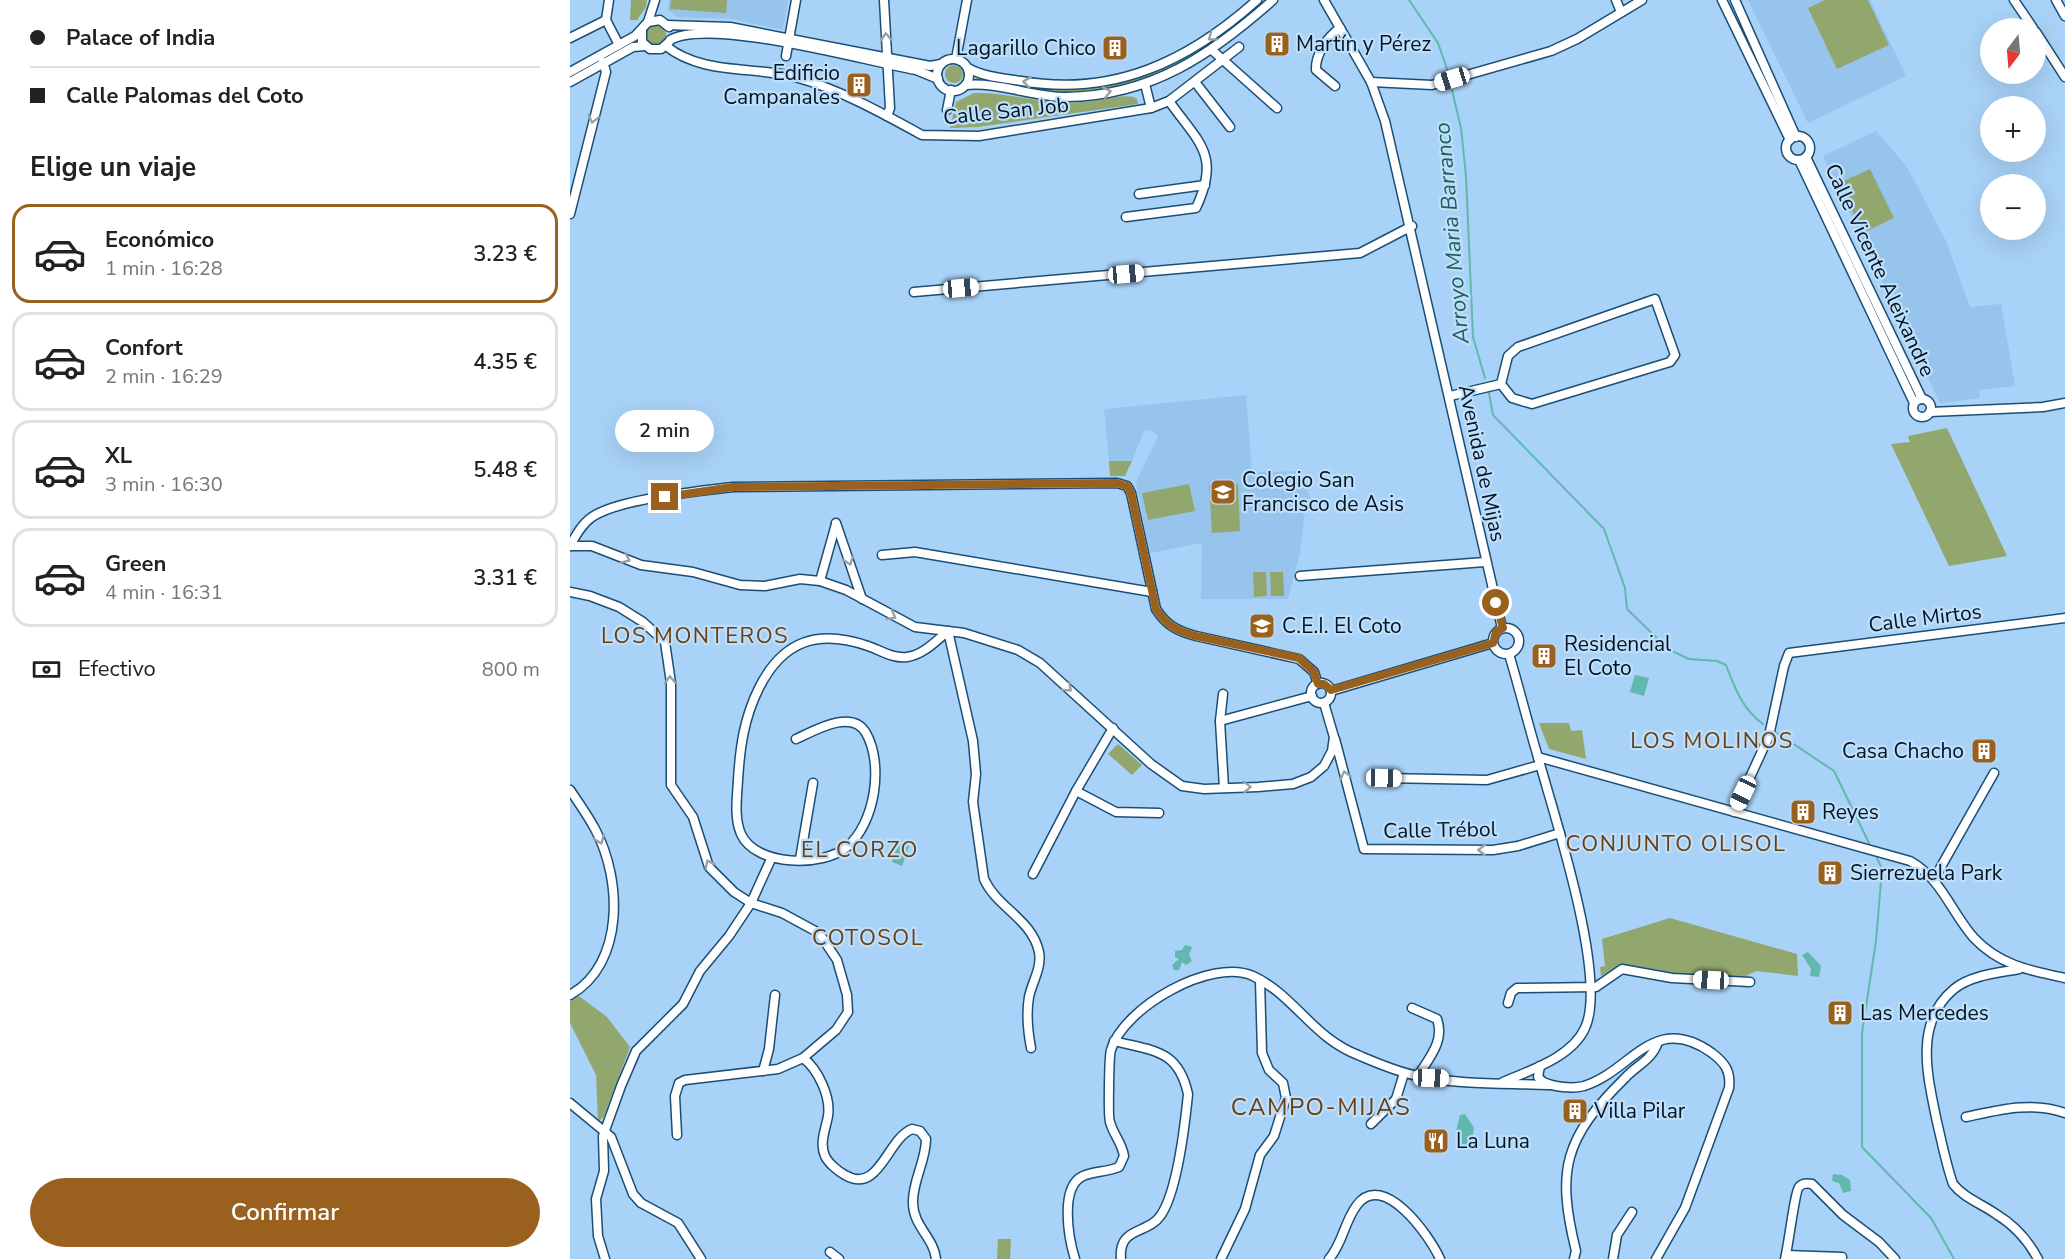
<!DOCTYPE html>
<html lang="es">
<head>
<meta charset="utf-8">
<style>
	:root { --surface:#fff; --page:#f6f6f6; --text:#222; --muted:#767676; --line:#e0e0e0; --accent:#99601e }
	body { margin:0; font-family:"Nunito Sans",sans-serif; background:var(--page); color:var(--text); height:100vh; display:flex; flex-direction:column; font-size:22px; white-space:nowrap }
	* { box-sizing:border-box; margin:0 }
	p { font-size:20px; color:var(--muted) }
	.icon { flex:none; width:33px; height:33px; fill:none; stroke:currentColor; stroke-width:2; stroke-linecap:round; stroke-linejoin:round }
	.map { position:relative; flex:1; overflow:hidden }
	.panel { display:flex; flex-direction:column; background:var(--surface); width:570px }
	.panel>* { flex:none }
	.banner { display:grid; align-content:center; height:132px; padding:0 30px; background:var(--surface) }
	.needle { width:39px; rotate:196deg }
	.buttons { position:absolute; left:1410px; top:18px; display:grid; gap:12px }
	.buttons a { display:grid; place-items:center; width:66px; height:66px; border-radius:50%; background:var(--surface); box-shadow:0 6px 24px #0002; font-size:30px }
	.end { position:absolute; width:27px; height:27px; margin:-14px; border:8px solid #99601e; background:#fff; box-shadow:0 0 0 3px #fff }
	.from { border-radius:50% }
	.bubble { position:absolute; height:42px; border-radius:21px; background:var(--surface); box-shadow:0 6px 24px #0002; font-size:20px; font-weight:600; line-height:42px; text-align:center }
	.car { position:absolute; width:18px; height:36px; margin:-18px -9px; border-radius:8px; box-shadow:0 0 4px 2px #0007; background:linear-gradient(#fff 24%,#345 0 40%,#fff 0 76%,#345 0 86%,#fff 0) }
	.banner b { display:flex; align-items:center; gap:21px; height:57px; font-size:22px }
	.banner b+b { border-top:2px solid var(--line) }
	.banner i { width:15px; height:15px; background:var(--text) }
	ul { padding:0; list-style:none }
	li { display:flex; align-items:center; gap:18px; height:99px; margin:0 12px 9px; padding:0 18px; border:3px solid var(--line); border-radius:18px }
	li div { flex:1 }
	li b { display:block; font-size:22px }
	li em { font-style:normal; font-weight:600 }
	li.selected { border-color:var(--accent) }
	li>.icon { width:54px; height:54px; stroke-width:1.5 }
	h2 { padding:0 30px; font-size:27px; line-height:72px }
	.pay { display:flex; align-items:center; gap:15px; height:66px; padding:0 30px; font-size:22px }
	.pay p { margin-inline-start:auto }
	.primary-button { display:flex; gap:12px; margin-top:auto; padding:12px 30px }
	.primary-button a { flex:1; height:69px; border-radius:36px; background:var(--accent); color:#fff; font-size:24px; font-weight:600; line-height:69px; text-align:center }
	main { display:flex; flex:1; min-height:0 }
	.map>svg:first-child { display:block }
	.built { fill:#96c4ec }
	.green { fill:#92a76e }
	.water { fill:#61b8ad }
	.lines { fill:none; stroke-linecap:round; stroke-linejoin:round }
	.stream { stroke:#61b8ad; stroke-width:2 }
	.street-casing { stroke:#1a4e75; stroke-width:11 }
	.street { stroke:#fff; stroke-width:8 }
	.oneway { stroke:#99a1a7 }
	.route { stroke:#99601e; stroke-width:8 }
	.labels { text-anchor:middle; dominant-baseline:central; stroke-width:4.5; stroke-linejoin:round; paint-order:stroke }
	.poi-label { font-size:21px; fill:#011424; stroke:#bfdefa; text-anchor:start }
	.street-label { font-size:21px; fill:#011424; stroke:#bfdefa }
	.water-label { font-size:22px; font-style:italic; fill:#19615a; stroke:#bfdefa }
	.neighbourhood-label { font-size:22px; letter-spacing:1.5px; fill:#673f12; stroke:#bfdefa }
	.quarter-label { font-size:24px; letter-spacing:1.5px; fill:#673f12; stroke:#bfdefa }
</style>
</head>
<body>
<main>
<section class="panel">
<div class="banner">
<b><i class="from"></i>Palace of India</b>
<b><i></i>Calle Palomas del Coto</b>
</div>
<h2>Elige un viaje</h2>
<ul>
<li class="selected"><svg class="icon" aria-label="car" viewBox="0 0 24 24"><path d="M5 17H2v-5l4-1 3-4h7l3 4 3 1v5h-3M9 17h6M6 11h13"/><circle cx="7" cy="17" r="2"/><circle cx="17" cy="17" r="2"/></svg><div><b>Económico</b><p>1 min · 16:28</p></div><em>3.23 €</em></li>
<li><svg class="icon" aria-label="car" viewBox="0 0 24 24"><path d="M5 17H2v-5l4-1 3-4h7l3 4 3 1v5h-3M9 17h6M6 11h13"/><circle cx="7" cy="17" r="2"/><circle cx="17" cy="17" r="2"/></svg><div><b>Confort</b><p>2 min · 16:29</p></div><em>4.35 €</em></li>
<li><svg class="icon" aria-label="car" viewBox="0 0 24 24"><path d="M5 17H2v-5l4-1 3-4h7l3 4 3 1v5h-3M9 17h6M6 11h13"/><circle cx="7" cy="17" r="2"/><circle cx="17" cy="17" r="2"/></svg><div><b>XL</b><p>3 min · 16:30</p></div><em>5.48 €</em></li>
<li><svg class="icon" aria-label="car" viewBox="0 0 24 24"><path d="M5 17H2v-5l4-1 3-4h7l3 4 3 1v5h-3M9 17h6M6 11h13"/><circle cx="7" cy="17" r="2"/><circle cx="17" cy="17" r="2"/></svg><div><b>Green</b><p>4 min · 16:31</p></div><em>3.31 €</em></li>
</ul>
<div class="pay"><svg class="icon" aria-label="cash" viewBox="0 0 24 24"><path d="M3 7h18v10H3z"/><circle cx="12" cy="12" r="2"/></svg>Efectivo<p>800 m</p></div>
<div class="primary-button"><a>Confirmar</a></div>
</section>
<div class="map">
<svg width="1495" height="1259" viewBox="0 0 1495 1259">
	<rect width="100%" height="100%" fill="#a8d2f7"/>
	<!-- built -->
	<g class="built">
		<polygon points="99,0 218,0 213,30 161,19 107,17 98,10"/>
		<polygon points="1178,0 1300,0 1336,76 1238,123"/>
		<polygon points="1306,131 1337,167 1376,241 1400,307 1431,304 1445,386 1409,390 1410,398 1370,403 1253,156"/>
		<polygon points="676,395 682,472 731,471 741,501 736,503 730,552 718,599 631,599 632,543 580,553 566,482 588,436 582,430 574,431 562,461 539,461 534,409"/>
	</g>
	<!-- green -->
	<g class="green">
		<polygon points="61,0 77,0 76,7 67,20 60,20"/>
		<polygon points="101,0 157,0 156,13 100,9"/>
		<path d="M 693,0 L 698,0 C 643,51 574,94 496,93 C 465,92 435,85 405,80 L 406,76 C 436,82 466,89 497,89 C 574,88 638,51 693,0 Z"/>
		<polygon points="1255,0 1298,0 1319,45 1267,69 1238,8"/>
		<circle cx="86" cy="35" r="10"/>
		<circle cx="384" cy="74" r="9"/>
		<path d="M 404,93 C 440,92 475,106 512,102 C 525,101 559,92 567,99 L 568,104 L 408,127 L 380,128 L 386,102 Z"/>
		<polygon points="1300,169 1324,218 1293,233 1269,183"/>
		<polygon points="1377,428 1437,556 1379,566 1321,444 1340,442 1338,436"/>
		<polygon points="539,461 562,461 555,476 540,476"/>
		<polygon points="619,484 625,511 578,520 572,493"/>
		<polygon points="668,484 670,531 642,533 639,485"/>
		<polygon points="683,572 696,572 697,596 684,597"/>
		<polygon points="700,572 713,572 714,596 701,596"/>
		<polygon points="969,723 999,723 1001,731 1012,730 1016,759 979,749"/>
		<polygon points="548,744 572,765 562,775 538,754"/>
		<polygon points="1100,918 1227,954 1228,976 1186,971 1172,978 1091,973 1051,965 1031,976 1030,967 1035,966 1032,939"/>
		<polygon points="9,996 37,1017 60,1047 34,1116 28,1122 26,1075 0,1023 0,1001"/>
		<polygon points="428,1239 441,1239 440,1259 427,1259"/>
	</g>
	<!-- water -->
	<g class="water">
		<polygon points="1065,675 1079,678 1074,696 1060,692"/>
		<polygon points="328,843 339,846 332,866 322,862"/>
		<polygon points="615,945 622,947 619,955 622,961 616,965 612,962 609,970 604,970 602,965 609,959 605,957 605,951 612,950"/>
		<polygon points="1238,952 1251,966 1249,977 1240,976 1241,969 1232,955"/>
		<polygon points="895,1114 904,1128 902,1143 891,1149 886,1131 890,1115"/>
		<polygon points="1263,1174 1272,1175 1280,1180 1281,1191 1273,1193 1269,1183 1262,1181"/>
	</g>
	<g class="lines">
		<!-- stream -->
		<g class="stream">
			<polyline points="839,0 868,43 877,69"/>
			<polyline points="881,86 891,128 896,176 903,337 915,378"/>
			<path d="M 919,393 L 923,415 L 1034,529 L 1055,588 L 1057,609 L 1098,649 L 1119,659 L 1147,661 L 1156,665 C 1165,688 1172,709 1193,724"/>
			<polyline points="1207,733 1264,771 1299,843"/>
			<polyline points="1307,858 1312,869 1306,941 1292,1033 1292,1147 1361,1218 1384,1259"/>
		</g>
		<!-- street casing -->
		<g class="street-casing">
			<g id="street">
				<polyline points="39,0 36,20 49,45"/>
				<polyline points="314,0 320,108 317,116"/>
				<polyline points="754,0 801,82 815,121 932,628"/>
				<polyline points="1046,0 1051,12"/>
				<polyline points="1152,0 1220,140"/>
				<polyline points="1165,0 1226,137"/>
				<polyline points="1444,0 1463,28"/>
				<polyline points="1486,0 1495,16"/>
				<polyline points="78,22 85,0"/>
				<polyline points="97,25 160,27 360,66 371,64"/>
				<polyline points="72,30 72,42 80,49 91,49 99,42"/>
				<polyline points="1466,32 1495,77"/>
				<polyline points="0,38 36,20"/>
				<path d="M 100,40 C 140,17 296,61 346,70 L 368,79"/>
				<path d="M 96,46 C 132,75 183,66 225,77 C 269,89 312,113 352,135 L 409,136 L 581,108 L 599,101 L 669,47"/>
				<polyline points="643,51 707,108"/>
				<polyline points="216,56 226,0"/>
				<polyline points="386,59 397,0"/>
				<circle cx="383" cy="75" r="16"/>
				<path d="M 398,68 C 414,77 433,78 451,81 C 544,97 619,61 687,0"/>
				<polyline points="0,72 65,36 78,22 90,20 99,27"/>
				<polyline points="0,82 63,47 75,46"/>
				<polyline points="625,82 660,127"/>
				<polyline points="801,82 862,85 981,51 1007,39 1072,0"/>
				<polyline points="575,84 581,108"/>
				<path d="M 396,85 C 429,82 463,97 496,97 C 582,96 642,54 703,0"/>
				<path d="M 765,86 L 746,70 C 745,54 758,37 770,28"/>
				<polyline points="377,110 381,90"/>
				<circle cx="1228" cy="148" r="12"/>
				<polyline points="1236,157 1352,399"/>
				<polyline points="1229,160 1344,403"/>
				<polyline points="569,194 635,185"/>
				<polyline points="0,214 36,72 33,62"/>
				<path d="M 556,217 L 626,208 C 651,155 629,143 599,101"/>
				<polyline points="344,292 790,253 842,226"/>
				<polygon points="1085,299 1105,355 1100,362 962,404 942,398 931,384 938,356 948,347"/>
				<polyline points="880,396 931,384"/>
				<circle cx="1352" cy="408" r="9"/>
				<polyline points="1360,412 1473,407 1495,403"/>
				<polyline points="266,523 292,599"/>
				<polyline points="0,546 22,546 71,565 123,572 170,585 195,586 230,579 250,581 276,590 345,627 394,633 448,650 470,663 581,764 612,786 634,789 688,787 723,784 741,777 754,766 762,751 764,737 754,703"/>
				<path d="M 0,546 C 6,535 12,524 22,517 C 48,499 130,491 163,487 L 547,483 L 557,486 L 561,493 L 586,609 C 596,625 607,631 626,636 L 729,659 L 744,672 L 748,684"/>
				<polyline points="312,555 345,552 582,592"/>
				<polyline points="730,576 915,562"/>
				<polyline points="250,581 266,524"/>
				<polyline points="0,592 20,596 49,607 73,622 95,642 101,683 101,785 123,817 139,867 164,892 181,903 212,913 249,933 267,960 277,995 278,1012 266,1030 233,1058 208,1069 115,1080 109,1083 105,1096 107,1135"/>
				<circle cx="936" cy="641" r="13"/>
				<circle cx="751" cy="693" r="10"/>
				<polyline points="761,691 923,643"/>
				<polyline points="650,721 653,694"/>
				<path d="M 226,739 C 244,731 282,708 296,733 C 314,765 305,823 277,847 C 253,867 186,867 171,834 C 164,818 167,798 168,780 C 170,747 174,718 189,688 C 213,640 248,629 298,646 C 310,650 323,659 337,657 C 353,655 366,641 378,631 L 403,741 L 406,774 L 403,802 L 414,879 C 427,908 462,919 469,952 C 472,968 462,982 459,997 C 456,1014 458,1032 461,1048"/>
				<polyline points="765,739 794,849 923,850 948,846 990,833"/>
				<path d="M 968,757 L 1340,861 C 1372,879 1381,912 1404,938 C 1429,965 1461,971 1495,978"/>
				<polyline points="814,778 917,780 970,765"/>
				<polyline points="654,788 650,721 742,696"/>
				<path d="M 0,790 C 9,803 18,816 25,829 C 52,879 55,964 0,995"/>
				<polyline points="506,791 546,812 589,813"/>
				<polyline points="1164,812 1199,736 1214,666 1219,653 1495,618"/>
				<polyline points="230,859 243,783"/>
				<polyline points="463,874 506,791 543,728"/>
				<polyline points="1364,879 1424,773"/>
				<path d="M 1449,969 C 1428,973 1401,975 1384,989 C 1343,1023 1358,1078 1367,1122 C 1372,1143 1376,1164 1383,1184 C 1394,1198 1412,1204 1426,1214 C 1444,1225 1458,1240 1468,1259"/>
				<polyline points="938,1003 941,993 947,988 1026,987 1052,969 1102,978 1180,982"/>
				<path d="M 842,1008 L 867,1019 C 875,1041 859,1058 848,1076"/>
				<path d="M 544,1041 C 583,1051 608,1049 618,1094 C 615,1124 607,1191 591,1215 C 578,1235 548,1226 551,1259"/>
				<path d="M 233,1058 C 248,1069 261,1097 258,1116 C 256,1128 249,1143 255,1156 C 258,1163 269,1172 275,1175 C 309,1195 317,1139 342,1129 L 350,1131 L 356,1139 C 356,1161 342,1182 343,1203 C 343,1226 364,1238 366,1259"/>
				<path d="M 970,1066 L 968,1077 L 973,1082 C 984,1087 1002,1089 1014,1086 C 1061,1072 1083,1011 1142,1053 C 1155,1063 1161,1071 1159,1088 L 1115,1208 L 1086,1259"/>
				<polyline points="193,1071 199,1049 205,995"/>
				<path d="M 933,1082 C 961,1070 1002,1057 1015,1028 C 1038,979 985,818 970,764 C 959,728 950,691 939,654"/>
				<polyline points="0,1103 41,1137 63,1194 71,1203 108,1223 131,1259"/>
				<path d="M 1396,1117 C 1429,1110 1461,1101 1495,1113"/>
				<polyline points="801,1124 826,1099 834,1073"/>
				<polyline points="260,1252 269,1259"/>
				<polyline points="1216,1255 1272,1257"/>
				<polyline points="35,1259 28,1236 26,1199 34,1171 33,1136 51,1086 66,1051 113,1004 130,971 159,936 181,903 201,859"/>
				<path d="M 505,1259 C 499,1240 489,1187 513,1176 C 524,1171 537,1172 549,1167 L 554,1156 C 552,1143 543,1134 540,1122 C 538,1118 539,1055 541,1050 C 553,1008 641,957 683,976 C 724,995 743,1038 788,1055 C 807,1063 827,1072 848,1076 C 890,1085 937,1083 980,1085"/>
				<polyline points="651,1259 675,1209 690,1155 704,1136 716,1098 713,1083 699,1070 692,1053 690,980"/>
				<path d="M 759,1259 C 773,1243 774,1222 787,1205 C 813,1170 860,1236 870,1259"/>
				<path d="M 1004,1259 L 1006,1251 C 986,1170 994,1138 1055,1078 C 1067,1065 1082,1060 1088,1042"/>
				<polyline points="1043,1259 1047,1235 1062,1212"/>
				<path d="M 1215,1259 C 1218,1248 1225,1191 1229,1187 C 1232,1183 1237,1183 1242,1184 L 1273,1215 L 1309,1242 L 1325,1259"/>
			</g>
		</g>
		<!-- street -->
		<use href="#street" class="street"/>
	</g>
	<!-- one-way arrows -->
	<defs><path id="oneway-chevron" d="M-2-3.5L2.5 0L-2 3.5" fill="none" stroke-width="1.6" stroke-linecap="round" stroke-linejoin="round" transform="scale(1.5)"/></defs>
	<g class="oneway">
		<use href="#oneway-chevron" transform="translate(316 37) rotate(-93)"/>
		<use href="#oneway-chevron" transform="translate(642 37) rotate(143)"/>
		<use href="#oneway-chevron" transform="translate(457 82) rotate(-171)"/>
		<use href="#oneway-chevron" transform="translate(537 92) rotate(-11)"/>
		<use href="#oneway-chevron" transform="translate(23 119) rotate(104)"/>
		<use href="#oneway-chevron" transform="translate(56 559) rotate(24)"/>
		<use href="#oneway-chevron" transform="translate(279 561) rotate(71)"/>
		<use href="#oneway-chevron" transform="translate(322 616) rotate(30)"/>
		<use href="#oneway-chevron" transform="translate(100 680) rotate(-93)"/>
		<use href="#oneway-chevron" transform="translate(498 688) rotate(42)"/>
		<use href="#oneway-chevron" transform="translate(775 775) rotate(-105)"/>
		<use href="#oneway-chevron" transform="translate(677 787) rotate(-2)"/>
		<use href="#oneway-chevron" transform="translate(30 840) rotate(69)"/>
		<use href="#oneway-chevron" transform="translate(912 850) rotate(-180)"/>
		<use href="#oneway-chevron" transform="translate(139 864) rotate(-116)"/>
	</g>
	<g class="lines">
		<!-- route -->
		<path class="route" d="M 95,497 L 163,487 L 547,483 L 557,486 L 561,493 L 586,609 C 596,625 607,631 626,636 L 729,658 L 744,672 L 748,684 L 754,684 L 761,690 L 923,643 L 926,632 L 933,628 L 926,603"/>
	</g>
	<!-- icons -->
	<defs>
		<g id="building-square" transform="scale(1.35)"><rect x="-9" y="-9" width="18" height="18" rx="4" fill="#99601e" stroke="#bfdefa"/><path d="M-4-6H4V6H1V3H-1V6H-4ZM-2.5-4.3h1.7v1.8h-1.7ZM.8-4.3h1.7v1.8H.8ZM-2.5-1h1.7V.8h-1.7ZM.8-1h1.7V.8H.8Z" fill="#fff"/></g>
		<g id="school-square" transform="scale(1.35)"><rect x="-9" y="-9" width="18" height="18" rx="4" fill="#99601e" stroke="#bfdefa"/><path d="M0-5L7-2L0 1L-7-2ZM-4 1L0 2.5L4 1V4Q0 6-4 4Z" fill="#fff"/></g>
		<g id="restaurant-square" transform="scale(1.35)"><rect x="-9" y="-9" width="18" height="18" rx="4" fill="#99601e" stroke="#bfdefa"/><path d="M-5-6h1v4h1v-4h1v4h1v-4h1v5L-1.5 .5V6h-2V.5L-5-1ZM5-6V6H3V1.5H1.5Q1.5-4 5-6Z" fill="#fff"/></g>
	</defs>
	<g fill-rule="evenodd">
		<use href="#building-square" x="707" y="44"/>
		<use href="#building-square" x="545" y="48"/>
		<use href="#building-square" x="289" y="85"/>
		<use href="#school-square" x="653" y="492"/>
		<use href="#school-square" x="692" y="626"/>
		<use href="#building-square" x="974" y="656"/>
		<use href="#building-square" x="1414" y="751"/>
		<use href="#building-square" x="1233" y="812"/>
		<use href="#building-square" x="1260" y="873"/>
		<use href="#building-square" x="1270" y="1013"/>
		<use href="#building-square" x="1005" y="1111"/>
		<use href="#restaurant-square" x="866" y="1141"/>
	</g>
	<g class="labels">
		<!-- poi labels -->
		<g class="poi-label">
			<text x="726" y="44">Martín y Pérez</text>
			<text x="526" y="48" text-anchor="end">Lagarillo Chico</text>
			<text x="270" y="73" text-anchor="end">Edificio<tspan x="270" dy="24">Campanales</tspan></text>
			<text x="672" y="480">Colegio San<tspan x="672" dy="24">Francisco de Asis</tspan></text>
			<text x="712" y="626">C.E.I. El Coto</text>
			<text x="994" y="644">Residencial<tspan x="994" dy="24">El Coto</tspan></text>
			<text x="1394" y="751" text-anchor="end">Casa Chacho</text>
			<text x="1252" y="812">Reyes</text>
			<text x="1280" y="873">Sierrezuela Park</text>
			<text x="1290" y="1013">Las Mercedes</text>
			<text x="1024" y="1111">Villa Pilar</text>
			<text x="886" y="1141">La Luna</text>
		</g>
		<!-- street labels -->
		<g class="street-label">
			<text transform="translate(436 111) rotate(-6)">Calle San Job</text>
			<text transform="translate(1310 270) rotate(65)">Calle Vicente Aleixandre</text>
			<text transform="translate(912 463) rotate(78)">Avenida de Mijas</text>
			<text transform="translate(1355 618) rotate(-7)">Calle Mirtos</text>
			<text transform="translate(870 830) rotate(-1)">Calle Trébol</text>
		</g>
		<!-- water labels -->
		<g class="water-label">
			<text transform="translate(882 233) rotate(-95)">Arroyo Maria Barranco</text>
		</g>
		<!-- neighbourhood labels -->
		<g class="neighbourhood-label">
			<text x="125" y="636">LOS MONTEROS</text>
			<text x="1142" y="741">LOS MOLINOS</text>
			<text x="1106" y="844">CONJUNTO OLISOL</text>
			<text x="290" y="850">EL CORZO</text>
			<text x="298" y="938">COTOSOL</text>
		</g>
		<!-- quarter labels -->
		<g class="quarter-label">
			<text x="751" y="1107">CAMPO-MIJAS</text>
		</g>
	</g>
</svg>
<div class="buttons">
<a><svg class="needle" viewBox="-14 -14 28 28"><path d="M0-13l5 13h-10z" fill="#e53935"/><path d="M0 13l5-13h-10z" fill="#767676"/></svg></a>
<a>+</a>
<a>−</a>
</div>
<i class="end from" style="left:926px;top:603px"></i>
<i class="end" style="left:95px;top:497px"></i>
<div class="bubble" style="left:45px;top:410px;width:99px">2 min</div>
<i class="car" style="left:882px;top:79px;rotate:253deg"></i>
<i class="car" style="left:556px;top:274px;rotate:85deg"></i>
<i class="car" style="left:391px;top:288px;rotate:85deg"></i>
<i class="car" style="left:814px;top:778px;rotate:91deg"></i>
<i class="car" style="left:1173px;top:793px;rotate:205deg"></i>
<i class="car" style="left:1141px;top:980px;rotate:273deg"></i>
<i class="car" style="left:861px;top:1078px;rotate:92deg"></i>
</div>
</main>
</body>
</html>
